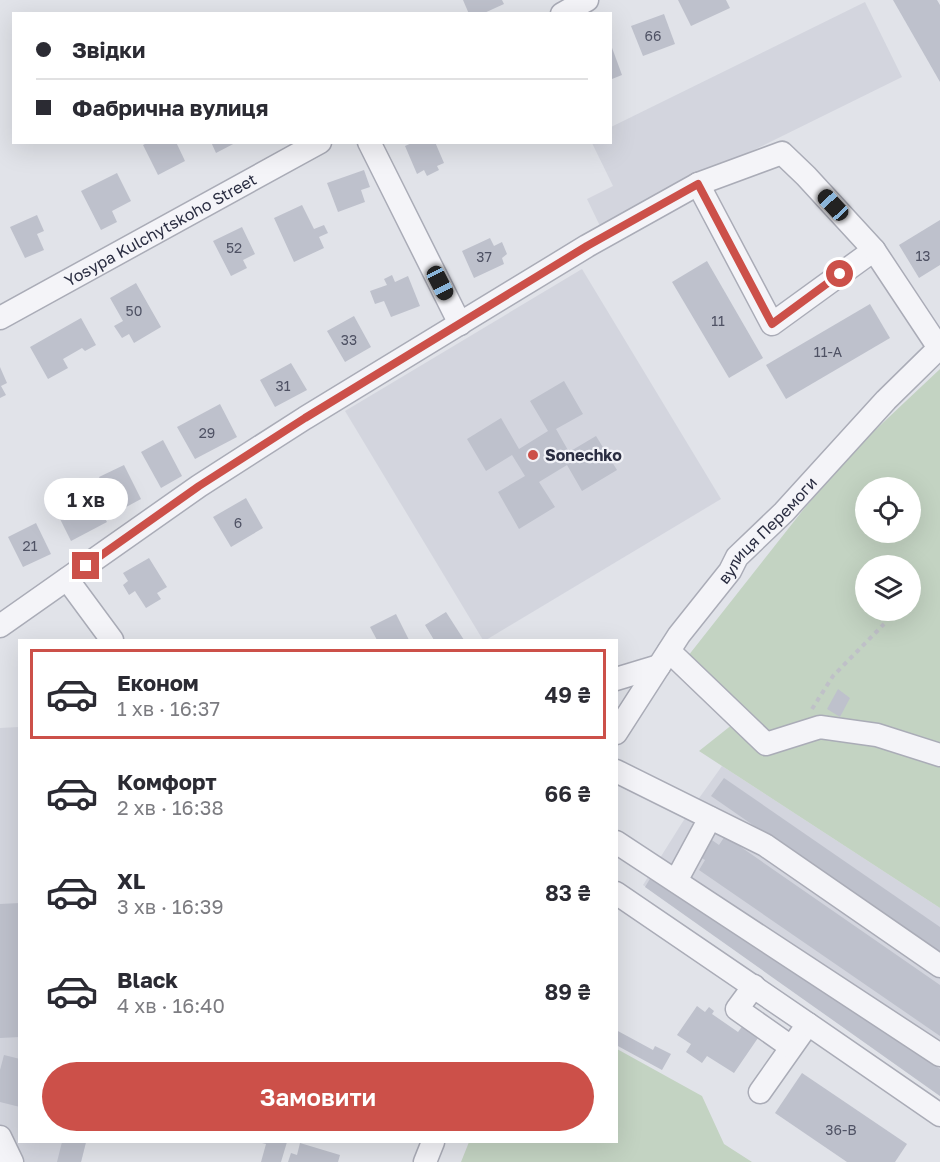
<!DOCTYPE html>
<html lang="uk">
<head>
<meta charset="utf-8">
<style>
	:root { --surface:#fff; --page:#f2f2f3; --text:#2b2b33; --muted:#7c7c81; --line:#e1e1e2; --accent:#cc5049 }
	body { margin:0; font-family:"Golos Text",sans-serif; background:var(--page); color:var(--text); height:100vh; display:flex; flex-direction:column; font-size:22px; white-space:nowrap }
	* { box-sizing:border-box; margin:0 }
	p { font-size:20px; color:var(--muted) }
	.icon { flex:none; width:33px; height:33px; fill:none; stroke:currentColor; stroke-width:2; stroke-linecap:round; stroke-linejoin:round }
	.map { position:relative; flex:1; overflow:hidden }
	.details { position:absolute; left:18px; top:639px; width:600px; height:504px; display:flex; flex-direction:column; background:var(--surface); border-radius:0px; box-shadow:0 6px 24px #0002 }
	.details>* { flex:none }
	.top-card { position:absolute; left:12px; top:12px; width:600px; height:132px; border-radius:0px; box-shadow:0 6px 24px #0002; display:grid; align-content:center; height:132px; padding:0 24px; background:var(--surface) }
	.tools { position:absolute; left:855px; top:477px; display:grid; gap:12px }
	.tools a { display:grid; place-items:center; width:66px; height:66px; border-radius:50%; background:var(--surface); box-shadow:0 6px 24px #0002; font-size:30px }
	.end { position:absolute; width:27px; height:27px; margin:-14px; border:8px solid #cc5049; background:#fff; box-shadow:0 0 0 3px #fff }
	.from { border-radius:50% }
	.bubble { position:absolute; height:42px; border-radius:21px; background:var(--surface); box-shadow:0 6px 24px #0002; font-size:20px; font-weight:600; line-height:42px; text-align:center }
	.car { position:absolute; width:18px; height:36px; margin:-18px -9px; border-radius:8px; box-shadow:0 0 4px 2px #0007; background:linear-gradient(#222 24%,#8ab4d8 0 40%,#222 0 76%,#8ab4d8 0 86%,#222 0) }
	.top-card b { display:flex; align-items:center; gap:21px; height:57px; font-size:22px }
	.top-card b+b { border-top:2px solid var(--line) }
	.top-card i { width:15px; height:15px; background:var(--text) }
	ul { padding:10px 0 0; list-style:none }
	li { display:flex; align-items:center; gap:18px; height:90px; margin:0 12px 9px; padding:0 12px; border:3px solid transparent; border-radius:0px }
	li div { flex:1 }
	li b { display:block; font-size:22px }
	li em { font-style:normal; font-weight:600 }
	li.on { border-color:var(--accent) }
	li>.icon { width:54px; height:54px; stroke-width:1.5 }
	.cta { display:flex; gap:12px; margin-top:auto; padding:12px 24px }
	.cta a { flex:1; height:69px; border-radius:36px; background:var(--accent); color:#fff; font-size:24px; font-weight:600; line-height:69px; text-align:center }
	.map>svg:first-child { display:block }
	.built { fill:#d3d5de }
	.green { fill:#c3d3c2; fill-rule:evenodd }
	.building { fill:#bec1cc }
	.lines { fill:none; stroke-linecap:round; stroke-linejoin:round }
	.minor-casing { stroke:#aaacb7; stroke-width:25 }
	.path { stroke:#bfc0c8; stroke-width:4; stroke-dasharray:4.5 4.5; stroke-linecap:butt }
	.minor { stroke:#f4f4f8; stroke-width:22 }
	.route { stroke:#cc5049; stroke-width:8 }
	.poi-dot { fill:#cc5049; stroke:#f1f2f7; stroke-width:2 }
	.labels { text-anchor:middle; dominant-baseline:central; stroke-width:4.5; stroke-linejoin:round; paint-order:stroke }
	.number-label { font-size:14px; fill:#4f5264 }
	.street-label { font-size:16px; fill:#2a2d41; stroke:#f1f2f7 }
	.poi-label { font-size:16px; font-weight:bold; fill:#2a2d41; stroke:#f1f2f7; text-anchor:start }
</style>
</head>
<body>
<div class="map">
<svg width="940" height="1162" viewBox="0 0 940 1162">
	<rect width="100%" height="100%" fill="#e1e3e9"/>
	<!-- built -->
	<g class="built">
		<polygon points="865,2 902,77 600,226 587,199 613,186 592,143 610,142 611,127"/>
		<polygon points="582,269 721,499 486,640 483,640 345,411"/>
		<polygon points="19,727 20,1142 86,1142 81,1162 0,1162 0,728"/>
		<polygon points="722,766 940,908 940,1096 643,885 687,815"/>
	</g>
	<!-- green -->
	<g class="green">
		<path d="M 940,369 L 940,908 L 699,751 L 733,724 L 677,670 L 803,510 L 854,450 ZM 866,488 L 910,488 L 910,532 L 866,532 ZM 866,566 L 910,566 L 910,610 L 866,610 Z"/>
		<polygon points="617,1049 702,1096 724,1144 752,1162 461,1162 469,1142 616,1142"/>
	</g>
	<!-- building -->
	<g class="building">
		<polygon points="463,0 502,0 504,4 482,14 469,14"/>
		<polygon points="678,0 726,0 730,8 691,26"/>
		<polygon points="893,0 937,0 940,5 940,82"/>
		<polygon points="664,14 675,44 643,56 631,26"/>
		<polygon points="611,45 622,75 612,79 610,74"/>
		<polygon points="149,142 176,142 185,161 158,175 143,145"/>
		<polygon points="211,142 237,142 216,153"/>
		<polygon points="414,142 435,142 444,163 437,166 439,170 427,176 424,170 417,174 405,146"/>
		<polygon points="364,170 370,187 361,190 365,202 338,212 327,183"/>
		<polygon points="117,173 131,201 112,211 117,222 101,230 81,191"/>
		<polygon points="302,205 314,229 324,225 328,233 319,237 324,248 294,262 274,218"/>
		<polygon points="37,215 44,231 37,234 44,250 25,258 10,227"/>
		<polygon points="940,220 940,265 919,278 899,245"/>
		<polygon points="242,227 255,254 243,260 247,268 231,276 213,241"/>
		<polygon points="490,238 494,246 502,242 507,254 502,258 504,264 474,278 462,251"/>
		<polygon points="707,261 763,358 729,378 672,282"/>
		<polygon points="392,275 395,282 408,276 420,306 391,317 384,301 375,304 370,291 387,285 384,279"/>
		<polygon points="136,283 161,327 134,343 129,334 122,338 114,326 123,321 110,298"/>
		<polygon points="870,304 890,338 786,399 766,365"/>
		<polygon points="354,316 371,347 345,362 327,331"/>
		<polygon points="81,318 96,345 85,351 82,348 63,359 68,368 48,379 30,347"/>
		<polygon points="291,363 307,390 275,407 260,380"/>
		<polygon points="0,367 7,383 1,386 6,395 0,398"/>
		<polygon points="564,381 583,414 556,429 569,452 596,436 617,470 582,491 567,465 539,482 555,507 519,529 498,492 525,476 512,455 486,471 467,439 501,418 519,449 548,431 530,401"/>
		<polygon points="220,404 237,437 195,459 177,427"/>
		<polygon points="163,440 182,476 161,488 141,452"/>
		<polygon points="124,465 141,499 117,512 99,477"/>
		<polygon points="91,493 107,522 71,541 56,511"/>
		<polygon points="246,498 263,528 231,547 213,517"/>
		<polygon points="36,523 51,554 23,567 8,537"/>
		<polygon points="149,558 167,587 157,593 161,599 146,608 135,591 129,595 123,585 128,581 123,573"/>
		<polygon points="446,612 464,640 434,640 425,625"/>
		<polygon points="396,614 409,640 377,640 370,627"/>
		<polygon points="838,689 850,698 840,717 827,709"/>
		<polygon points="724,778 940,927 940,955 711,796"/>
		<polygon points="725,836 940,985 940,1036 699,870 705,860 697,855 709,838 719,845"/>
		<polygon points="654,872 940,1069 940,1096 645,887"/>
		<polygon points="20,903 20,1037 0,1038 0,904"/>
		<polygon points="697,1006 705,1012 709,1007 714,1011 712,1014 738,1032 744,1024 760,1035 734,1073 707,1056 702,1063 686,1052 691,1044 677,1035"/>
		<polygon points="616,1030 653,1050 655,1046 671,1054 662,1070 616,1045"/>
		<polygon points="4,1055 20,1059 20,1107 0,1102 0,1070"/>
		<polygon points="802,1073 907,1144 895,1162 847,1162 775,1113"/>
		<polygon points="62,1142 86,1142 81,1162 57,1162"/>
		<polygon points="263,1142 287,1142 281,1162 261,1162 266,1144 262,1143"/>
		<polygon points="300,1143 340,1155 338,1162 288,1162 291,1153 297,1155"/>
	</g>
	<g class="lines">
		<!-- minor casing -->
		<g class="minor-casing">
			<g id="minor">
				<polyline points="562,14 587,0"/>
				<polyline points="369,142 460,324"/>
				<polyline points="698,184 772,324 874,250 939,348"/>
				<path id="s1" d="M 0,318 L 320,142"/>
				<polyline points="67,579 112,640"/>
				<polyline points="0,626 199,486 305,418 587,246 698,184 782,153 806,176 874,250"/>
				<polyline points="669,651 766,744 820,727 877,735 940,755"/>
				<polyline points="616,679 659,666"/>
				<path id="s2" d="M 616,733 L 679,635 L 730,571 L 737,557 L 784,512 L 886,400 L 940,347"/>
				<polyline points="616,771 765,845 940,966"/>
				<polyline points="616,842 940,1055"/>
				<polyline points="676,881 710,818"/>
				<polyline points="616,893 808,1024 760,1092"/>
				<polyline points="754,986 737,1009 791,1047"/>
				<polyline points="808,1024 940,1115"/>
				<polyline points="0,1137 12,1162"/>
				<polyline points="425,1162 433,1142"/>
			</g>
		</g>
		<!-- path -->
		<polyline class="path" points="812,709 833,676 884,624"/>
		<!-- minor -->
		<use href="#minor" class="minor"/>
	</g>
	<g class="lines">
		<!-- route -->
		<polyline class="route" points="86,566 199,486 305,418 587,246 698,184 772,324 840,274"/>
	</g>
	<!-- markers -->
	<circle class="poi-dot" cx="533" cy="455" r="6"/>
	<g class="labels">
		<!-- number labels -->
		<g class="number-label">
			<text x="653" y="35">66</text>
			<text x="234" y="247">52</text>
			<text x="923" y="255">13</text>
			<text x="484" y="256">37</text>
			<text x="134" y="310">50</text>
			<text x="718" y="320">11</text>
			<text x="349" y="339">33</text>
			<text x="828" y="351">11-А</text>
			<text x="283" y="385">31</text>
			<text x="207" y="432">29</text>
			<text x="238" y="522">6</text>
			<text x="30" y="545">21</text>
			<text x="841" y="1129">36-В</text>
		</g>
		<!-- street labels -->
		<g class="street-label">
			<text stroke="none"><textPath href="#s1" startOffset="183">Yosypa Kulchytskoho Street</textPath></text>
			<text stroke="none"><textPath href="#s2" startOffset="254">вулиця Перемоги</textPath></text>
		</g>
		<!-- poi labels -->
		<g class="poi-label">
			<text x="545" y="455">Sonechko</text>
		</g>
	</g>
</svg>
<div class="tools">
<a><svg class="icon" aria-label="locate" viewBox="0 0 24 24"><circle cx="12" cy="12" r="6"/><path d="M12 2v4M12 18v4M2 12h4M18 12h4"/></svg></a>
<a><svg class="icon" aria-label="layers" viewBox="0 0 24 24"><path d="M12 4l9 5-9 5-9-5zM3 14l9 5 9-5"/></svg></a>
</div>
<i class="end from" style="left:840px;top:274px"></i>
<i class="end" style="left:86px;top:566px"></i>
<div class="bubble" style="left:44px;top:478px;width:84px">1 хв</div>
<i class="car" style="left:833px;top:205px;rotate:317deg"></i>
<i class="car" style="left:440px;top:283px;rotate:153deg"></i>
<div class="top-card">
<b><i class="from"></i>Звідки</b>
<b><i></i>Фабрична вулиця</b>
</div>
<section class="details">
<ul>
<li class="on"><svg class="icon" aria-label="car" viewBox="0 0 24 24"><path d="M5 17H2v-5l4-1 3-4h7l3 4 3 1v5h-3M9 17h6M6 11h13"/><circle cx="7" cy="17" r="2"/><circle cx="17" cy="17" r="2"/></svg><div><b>Економ</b><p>1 хв · 16:37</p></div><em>49 ₴</em></li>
<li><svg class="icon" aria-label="car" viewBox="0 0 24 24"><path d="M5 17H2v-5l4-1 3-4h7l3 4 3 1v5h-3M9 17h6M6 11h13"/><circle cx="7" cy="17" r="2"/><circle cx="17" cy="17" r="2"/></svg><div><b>Комфорт</b><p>2 хв · 16:38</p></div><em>66 ₴</em></li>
<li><svg class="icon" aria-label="car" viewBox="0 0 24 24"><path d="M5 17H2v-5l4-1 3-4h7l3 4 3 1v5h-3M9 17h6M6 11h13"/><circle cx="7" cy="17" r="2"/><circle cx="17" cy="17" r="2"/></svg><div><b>XL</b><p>3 хв · 16:39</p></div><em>83 ₴</em></li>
<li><svg class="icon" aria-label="car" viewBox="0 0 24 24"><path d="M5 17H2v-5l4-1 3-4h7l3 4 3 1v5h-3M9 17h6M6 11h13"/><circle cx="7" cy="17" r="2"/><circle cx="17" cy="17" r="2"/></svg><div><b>Black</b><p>4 хв · 16:40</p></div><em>89 ₴</em></li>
</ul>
<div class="cta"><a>Замовити</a></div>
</section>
</div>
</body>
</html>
